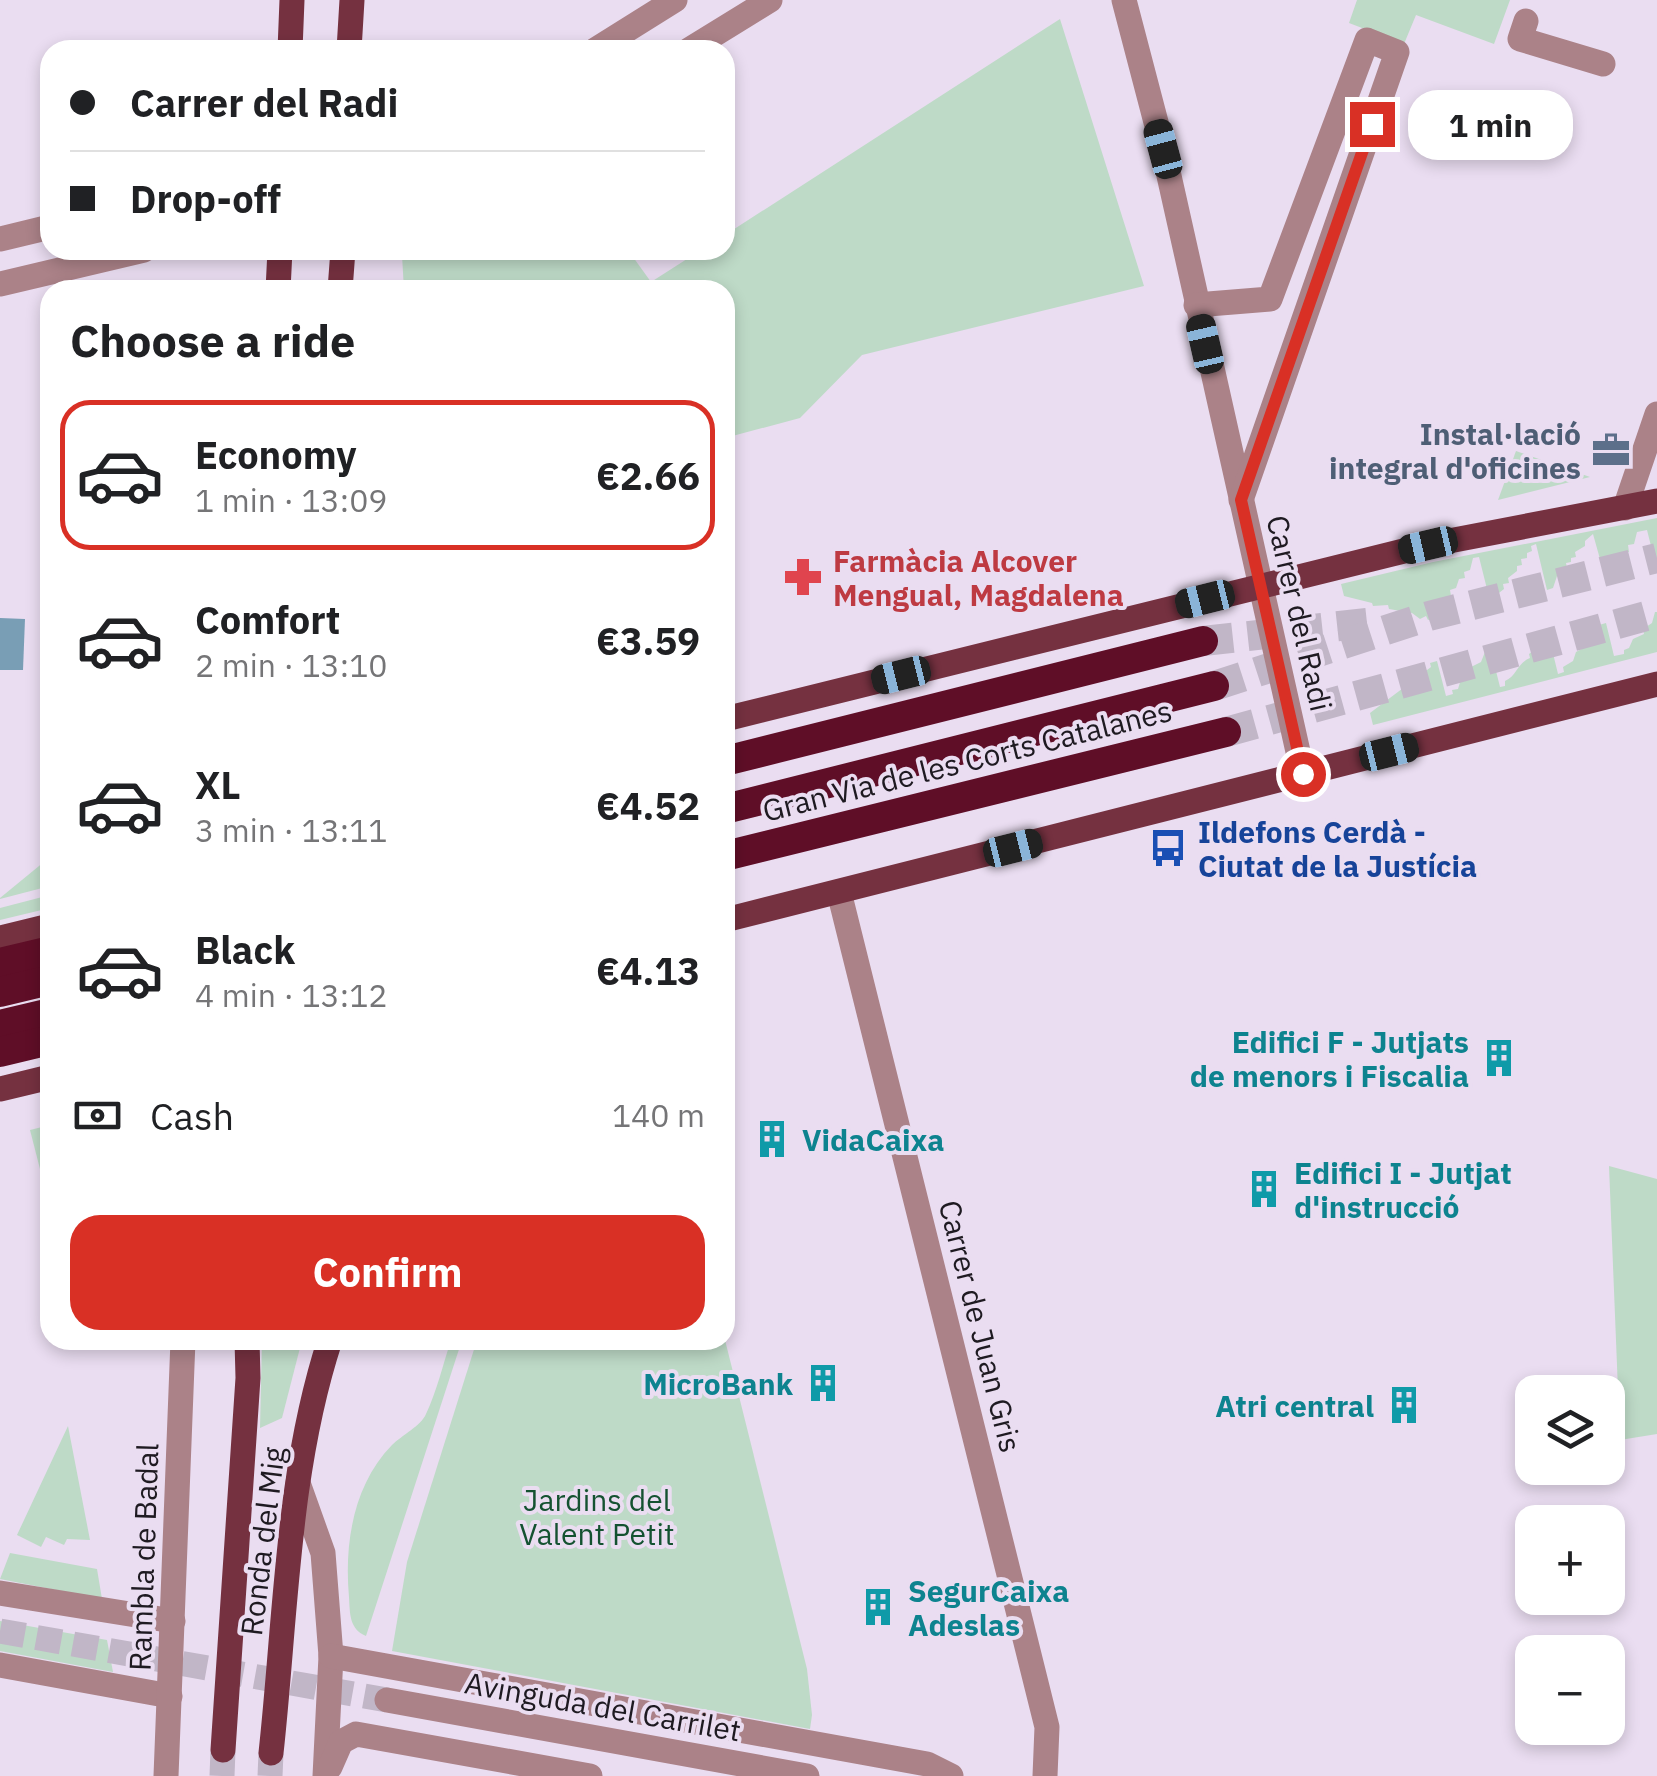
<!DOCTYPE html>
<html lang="en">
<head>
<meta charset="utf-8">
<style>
	:root { --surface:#fff; --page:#f2f2f2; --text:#202124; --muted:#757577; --line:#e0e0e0; --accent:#d93025 }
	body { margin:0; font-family:"IBM Plex Sans",sans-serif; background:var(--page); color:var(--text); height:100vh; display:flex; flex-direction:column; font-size:38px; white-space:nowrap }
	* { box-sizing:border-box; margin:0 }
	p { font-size:32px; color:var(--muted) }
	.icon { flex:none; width:55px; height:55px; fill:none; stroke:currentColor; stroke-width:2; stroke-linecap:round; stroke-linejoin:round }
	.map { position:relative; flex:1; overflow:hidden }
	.details { position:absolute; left:40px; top:280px; width:695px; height:1070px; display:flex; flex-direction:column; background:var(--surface); border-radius:30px; box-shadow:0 5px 15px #0003 }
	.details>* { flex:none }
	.banner { position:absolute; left:40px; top:40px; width:695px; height:220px; border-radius:30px; box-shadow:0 5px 15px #0003; display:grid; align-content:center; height:220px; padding:0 30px; background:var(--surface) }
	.tools { position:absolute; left:1515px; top:1375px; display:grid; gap:20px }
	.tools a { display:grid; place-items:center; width:110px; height:110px; border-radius:20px; background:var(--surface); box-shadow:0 5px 15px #0003; font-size:50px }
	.end { position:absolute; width:45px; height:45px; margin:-22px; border:12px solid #d93025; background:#fff; box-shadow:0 0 0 5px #fff }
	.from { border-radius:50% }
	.bubble { position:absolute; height:70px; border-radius:30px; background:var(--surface); box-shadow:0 5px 15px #0003; font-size:32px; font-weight:800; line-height:70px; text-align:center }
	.car { position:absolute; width:30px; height:60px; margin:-30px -15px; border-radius:12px; box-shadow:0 0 8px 2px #0007; background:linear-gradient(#222 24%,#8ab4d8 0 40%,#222 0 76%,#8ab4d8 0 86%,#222 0) }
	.banner b { display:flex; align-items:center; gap:35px; height:95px; font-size:38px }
	.banner b+b { border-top:2px solid var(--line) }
	.banner i { width:25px; height:25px; background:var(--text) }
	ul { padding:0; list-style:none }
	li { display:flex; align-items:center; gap:30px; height:150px; margin:0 20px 15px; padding:0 10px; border:5px solid transparent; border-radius:30px }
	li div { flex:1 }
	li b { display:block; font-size:38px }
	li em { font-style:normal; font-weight:800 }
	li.active { border-color:var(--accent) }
	li>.icon { width:90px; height:90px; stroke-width:1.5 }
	h2 { padding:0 30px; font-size:45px; line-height:120px }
	.pay { display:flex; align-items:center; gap:25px; height:110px; padding:0 30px; font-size:38px }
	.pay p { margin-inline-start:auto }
	.button { display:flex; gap:20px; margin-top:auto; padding:20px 30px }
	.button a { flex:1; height:115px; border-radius:30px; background:var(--accent); color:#fff; font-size:40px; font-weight:800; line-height:115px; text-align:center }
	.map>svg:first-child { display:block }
	.green { fill:#bedac7 }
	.water { fill:#799eb5 }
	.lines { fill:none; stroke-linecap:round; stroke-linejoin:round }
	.minor-tunnel { stroke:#c1b6c7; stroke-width:25; stroke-dasharray:25 12; stroke-linecap:butt }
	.major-tunnel { stroke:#c1b6c7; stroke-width:25; stroke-dasharray:25 12; stroke-linecap:butt }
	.highway-tunnel { stroke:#c1b6c7; stroke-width:30; stroke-dasharray:30 15; stroke-linecap:butt }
	.minor { stroke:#ab8288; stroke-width:25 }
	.major { stroke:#753140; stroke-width:25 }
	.highway { stroke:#5f0e27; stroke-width:30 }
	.route { stroke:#d93025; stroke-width:12 }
	.labels { text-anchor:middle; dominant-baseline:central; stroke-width:8; stroke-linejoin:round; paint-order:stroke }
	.service-label { font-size:30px; font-weight:bold; fill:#4e5e75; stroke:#eaddf1; text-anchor:end }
	.health-label { font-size:30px; font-weight:bold; fill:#be3a42; stroke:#eaddf1; text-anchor:start }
	.street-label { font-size:30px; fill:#1e1a21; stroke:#eaddf1 }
	.transit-label { font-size:30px; font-weight:bold; fill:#164399; stroke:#eaddf1; text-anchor:start }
	.culture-label { font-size:30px; font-weight:bold; fill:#0d838f; stroke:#eaddf1; text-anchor:end }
	.park-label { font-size:30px; fill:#145231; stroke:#eaddf1 }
</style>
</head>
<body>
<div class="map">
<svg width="1657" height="1776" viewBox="0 0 1657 1776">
	<rect width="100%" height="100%" fill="#eaddf1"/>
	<!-- green -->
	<g class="green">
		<polygon points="1357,0 1510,0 1494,44 1416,15 1404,44 1349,23"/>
		<polygon points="1060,19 1144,286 862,355 800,418 725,438 725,290 404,290 402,255 411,250 628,250 651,282 701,250 725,250 725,235"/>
		<polygon points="1516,451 1590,477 1498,500"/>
		<polygon points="1657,518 1657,570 1647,530 1637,532 1634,544 1628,545 1629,552 1623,553 1619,563 1613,565 1610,576 1605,577 1593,534 1585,541 1585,546 1575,552 1576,557 1571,558 1571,562 1566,563 1567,568 1561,570 1562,575 1557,576 1553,588 1547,590 1536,544 1531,546 1532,551 1527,553 1527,558 1521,559 1522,565 1517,566 1517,571 1508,578 1509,583 1503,584 1504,589 1495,596 1495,600 1490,601 1479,557 1473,558 1470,570 1464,572 1465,578 1459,579 1456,588 1450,590 1451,596 1444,598 1445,603 1439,605 1436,617 1428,620 1426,616 1420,619 1412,613 1389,609 1388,605 1373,606 1372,603 1344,596 1341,584 1433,562"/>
		<path d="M 1655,612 L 1657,612 L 1657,652 L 1373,725 L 1370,713 L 1431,667 L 1430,663 L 1437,661 L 1446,696 L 1453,694 L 1452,690 L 1458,689 L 1461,679 L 1467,678 L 1466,673 L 1472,672 L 1471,667 L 1481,662 L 1485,652 L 1491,651 L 1500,687 L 1505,686 L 1505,681 C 1517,676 1517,663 1530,658 L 1529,654 L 1543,643 L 1543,638 L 1549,637 L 1558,674 L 1564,672 L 1563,667 L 1573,661 L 1576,652 L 1587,646 L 1587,642 L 1592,640 L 1595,631 L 1600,629 L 1599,625 L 1606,623 L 1614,656 L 1624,654 L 1624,650 L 1629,648 L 1633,639 L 1644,634 L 1643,629 L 1652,623 Z"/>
		<polygon points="50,857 50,886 0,899 0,898"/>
		<polygon points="50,895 50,908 0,920 0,908"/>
		<polygon points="50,1125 50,1208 30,1130"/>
		<polygon points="1609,1166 1657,1179 1657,1434 1620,1440"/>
		<polygon points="262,1340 302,1340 282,1418 260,1428"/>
		<path d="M 451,1340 L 462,1340 L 366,1636 C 349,1629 350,1613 349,1597 C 344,1542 354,1484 392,1445 C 402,1435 421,1426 426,1414 C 437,1391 443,1364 451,1340 Z"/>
		<polygon points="477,1340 725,1340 807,1669 812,1715 810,1729 392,1651 407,1562"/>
		<polygon points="68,1426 90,1540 67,1539 64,1545 46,1537 41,1547 17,1535"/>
		<polygon points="10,1553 97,1569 102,1599 0,1579"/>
		<polygon points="0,1621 107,1640 113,1672 0,1651"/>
	</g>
	<!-- water -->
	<polygon class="water" points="0,618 25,619 23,670 0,670"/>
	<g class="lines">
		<!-- minor-tunnel -->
		<polyline class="minor-tunnel" points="0,1631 387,1700"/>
		<!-- major-tunnel -->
		<g class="major-tunnel">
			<polyline points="222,1776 223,1750"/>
			<polyline points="270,1776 271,1753"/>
		</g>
		<!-- highway-tunnel -->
		<g class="highway-tunnel">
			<polyline points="1203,641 1367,623"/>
			<polyline points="1214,686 1429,616 1657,558"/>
			<polyline points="1226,732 1657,613"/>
		</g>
		<!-- minor -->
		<g class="minor">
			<polyline points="1124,0 1163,149 1303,774"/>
			<polyline points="1526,21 1520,39 1603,64"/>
			<polyline points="595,50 675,0"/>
			<polyline points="689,50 770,0"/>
			<polyline points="0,239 50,227"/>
			<polyline points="0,284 144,250"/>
			<polyline points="1196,305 1270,299 1367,40 1397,52 1241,500"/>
			<polyline points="1625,508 1657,414"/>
			<polyline points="839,892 1047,1727 1045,1776"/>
			<polyline points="298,1483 323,1553 331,1656 325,1776"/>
			<polyline points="0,1593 173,1621"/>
			<polyline points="331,1656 927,1764 951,1776"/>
			<polyline points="0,1665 170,1696"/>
			<polyline points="387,1700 807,1776"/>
			<polyline points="330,1767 341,1742 356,1734 590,1776"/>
			<polyline points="166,1776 183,1340"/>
		</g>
		<!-- major -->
		<g class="major">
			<polyline points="290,50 292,0"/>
			<polyline points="349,50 352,0"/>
			<polyline points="278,290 280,250"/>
			<polyline points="340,290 343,250"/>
			<polyline points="725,719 1428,545 1657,501"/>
			<polyline points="725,920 1657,684"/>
			<polyline points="0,938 50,926"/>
			<polyline points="0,1089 50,1077"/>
			<polyline points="223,1750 248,1378 247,1340"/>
			<path d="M 271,1753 C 286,1616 287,1471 330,1340"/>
		</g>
		<!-- highway -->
		<g class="highway">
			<polyline points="725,761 1203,641"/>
			<polyline points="725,809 1214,686"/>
			<polyline points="725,856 1226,732"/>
			<polyline points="0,963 50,951"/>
			<polyline points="0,992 50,980"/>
			<polyline points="0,1025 50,1013"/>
			<polyline points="0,1052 50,1040"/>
		</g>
	</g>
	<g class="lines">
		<!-- route -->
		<polyline class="route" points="1303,774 1241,500 1372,124"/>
	</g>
	<!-- icons -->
	<defs>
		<g id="office-bare" transform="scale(3)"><path d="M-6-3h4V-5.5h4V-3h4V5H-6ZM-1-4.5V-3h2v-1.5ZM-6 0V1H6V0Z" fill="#5c6f8a" stroke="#eaddf1" stroke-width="2.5" paint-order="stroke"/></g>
		<g id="pharmacy-bare" transform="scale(3)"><path d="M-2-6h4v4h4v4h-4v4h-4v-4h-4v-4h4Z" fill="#e0444e" stroke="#eaddf1" stroke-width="2.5" paint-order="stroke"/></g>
		<g id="bus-bare" transform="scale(3)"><path d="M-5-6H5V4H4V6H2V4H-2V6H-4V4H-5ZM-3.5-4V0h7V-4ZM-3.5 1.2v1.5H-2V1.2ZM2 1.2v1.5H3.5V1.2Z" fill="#1a4fb4" stroke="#eaddf1" stroke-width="2.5" paint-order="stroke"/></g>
		<g id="building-bare" transform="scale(3)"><path d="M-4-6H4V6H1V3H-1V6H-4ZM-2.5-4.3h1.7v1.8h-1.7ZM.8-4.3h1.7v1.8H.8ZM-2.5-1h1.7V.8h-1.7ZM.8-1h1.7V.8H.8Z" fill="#0f9aa8" stroke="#eaddf1" stroke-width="2.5" paint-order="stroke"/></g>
	</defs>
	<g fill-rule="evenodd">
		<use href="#office-bare" x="1611" y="450"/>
		<use href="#pharmacy-bare" x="803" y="577"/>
		<use href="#bus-bare" x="1168" y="848"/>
		<use href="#building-bare" x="1499" y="1058"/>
		<use href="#building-bare" x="772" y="1139"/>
		<use href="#building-bare" x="1264" y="1189"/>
		<use href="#building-bare" x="823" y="1383"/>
		<use href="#building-bare" x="1404" y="1405"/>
		<use href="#building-bare" x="878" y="1607"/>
	</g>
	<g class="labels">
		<!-- service labels -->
		<g class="service-label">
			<text x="1581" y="433">Instal·lació<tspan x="1581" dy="34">integral d'oficines</tspan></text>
		</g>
		<!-- health labels -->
		<g class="health-label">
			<text x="833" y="560">Farmàcia Alcover<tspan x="833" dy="34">Mengual, Magdalena</tspan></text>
		</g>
		<!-- street labels -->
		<g class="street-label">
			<text transform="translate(1300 613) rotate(77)">Carrer del Radi</text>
			<text transform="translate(967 760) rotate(-14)">Gran Via de les Corts Catalanes</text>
			<text transform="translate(981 1326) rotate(76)">Carrer de Juan Gris</text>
			<text transform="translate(262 1541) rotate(-83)">Ronda del Mig</text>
			<text transform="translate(143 1557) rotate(-88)">Rambla de Badal</text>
			<text transform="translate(603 1706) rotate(10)">Avinguda del Carrilet</text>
		</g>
		<!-- transit labels -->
		<g class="transit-label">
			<text x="1198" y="831">Ildefons Cerdà -<tspan x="1198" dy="34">Ciutat de la Justícia</tspan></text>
		</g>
		<!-- culture labels -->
		<g class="culture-label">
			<text x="1469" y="1041">Edifici F - Jutjats<tspan x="1469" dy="34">de menors i Fiscalia</tspan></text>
			<text x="802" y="1139" text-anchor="start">VidaCaixa</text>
			<text x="1294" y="1172" text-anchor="start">Edifici I - Jutjat<tspan x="1294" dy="34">d'instrucció</tspan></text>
			<text x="793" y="1383">MicroBank</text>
			<text x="1374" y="1405">Atri central</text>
			<text x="908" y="1590" text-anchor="start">SegurCaixa<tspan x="908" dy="34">Adeslas</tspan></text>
		</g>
		<!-- park labels -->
		<g class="park-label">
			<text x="597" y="1499">Jardins del<tspan x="597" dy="34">Valent Petit</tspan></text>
		</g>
	</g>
</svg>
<div class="tools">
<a><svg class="icon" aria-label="layers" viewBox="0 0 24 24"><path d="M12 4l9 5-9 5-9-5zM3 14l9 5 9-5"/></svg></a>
<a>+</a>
<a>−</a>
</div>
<i class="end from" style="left:1303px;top:774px"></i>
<i class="end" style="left:1372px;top:124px"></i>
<div class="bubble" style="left:1408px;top:90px;width:165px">1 min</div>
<i class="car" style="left:1163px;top:149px;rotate:345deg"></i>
<i class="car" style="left:1205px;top:344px;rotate:347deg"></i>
<i class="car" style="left:1428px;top:545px;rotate:257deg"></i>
<i class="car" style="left:1205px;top:599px;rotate:256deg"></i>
<i class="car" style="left:901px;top:675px;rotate:256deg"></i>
<i class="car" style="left:1389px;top:752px;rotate:76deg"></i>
<i class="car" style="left:1013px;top:848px;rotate:76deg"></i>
<div class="banner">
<b><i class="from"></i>Carrer del Radi</b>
<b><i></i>Drop-off</b>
</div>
<section class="details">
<h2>Choose a ride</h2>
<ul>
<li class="active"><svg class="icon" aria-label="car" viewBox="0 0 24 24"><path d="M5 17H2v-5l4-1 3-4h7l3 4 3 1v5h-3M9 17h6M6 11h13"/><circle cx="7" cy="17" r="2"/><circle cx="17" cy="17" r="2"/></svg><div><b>Economy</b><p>1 min · 13:09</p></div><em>€2.66</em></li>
<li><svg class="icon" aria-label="car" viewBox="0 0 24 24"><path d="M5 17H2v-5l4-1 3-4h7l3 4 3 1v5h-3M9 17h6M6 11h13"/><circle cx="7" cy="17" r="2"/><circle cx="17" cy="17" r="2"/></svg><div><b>Comfort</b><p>2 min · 13:10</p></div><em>€3.59</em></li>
<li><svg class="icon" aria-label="car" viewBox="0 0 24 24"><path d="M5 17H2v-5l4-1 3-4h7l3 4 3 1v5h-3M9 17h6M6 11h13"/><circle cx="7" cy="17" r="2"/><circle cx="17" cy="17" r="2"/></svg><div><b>XL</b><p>3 min · 13:11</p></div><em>€4.52</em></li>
<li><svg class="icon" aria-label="car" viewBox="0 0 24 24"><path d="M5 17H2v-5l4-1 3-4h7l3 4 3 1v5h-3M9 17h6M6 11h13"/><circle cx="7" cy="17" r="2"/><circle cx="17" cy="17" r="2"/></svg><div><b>Black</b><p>4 min · 13:12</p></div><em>€4.13</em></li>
</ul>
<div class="pay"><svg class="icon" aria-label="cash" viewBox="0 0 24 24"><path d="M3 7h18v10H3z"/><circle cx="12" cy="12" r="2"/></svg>Cash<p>140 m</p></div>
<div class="button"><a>Confirm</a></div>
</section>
</div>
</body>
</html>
